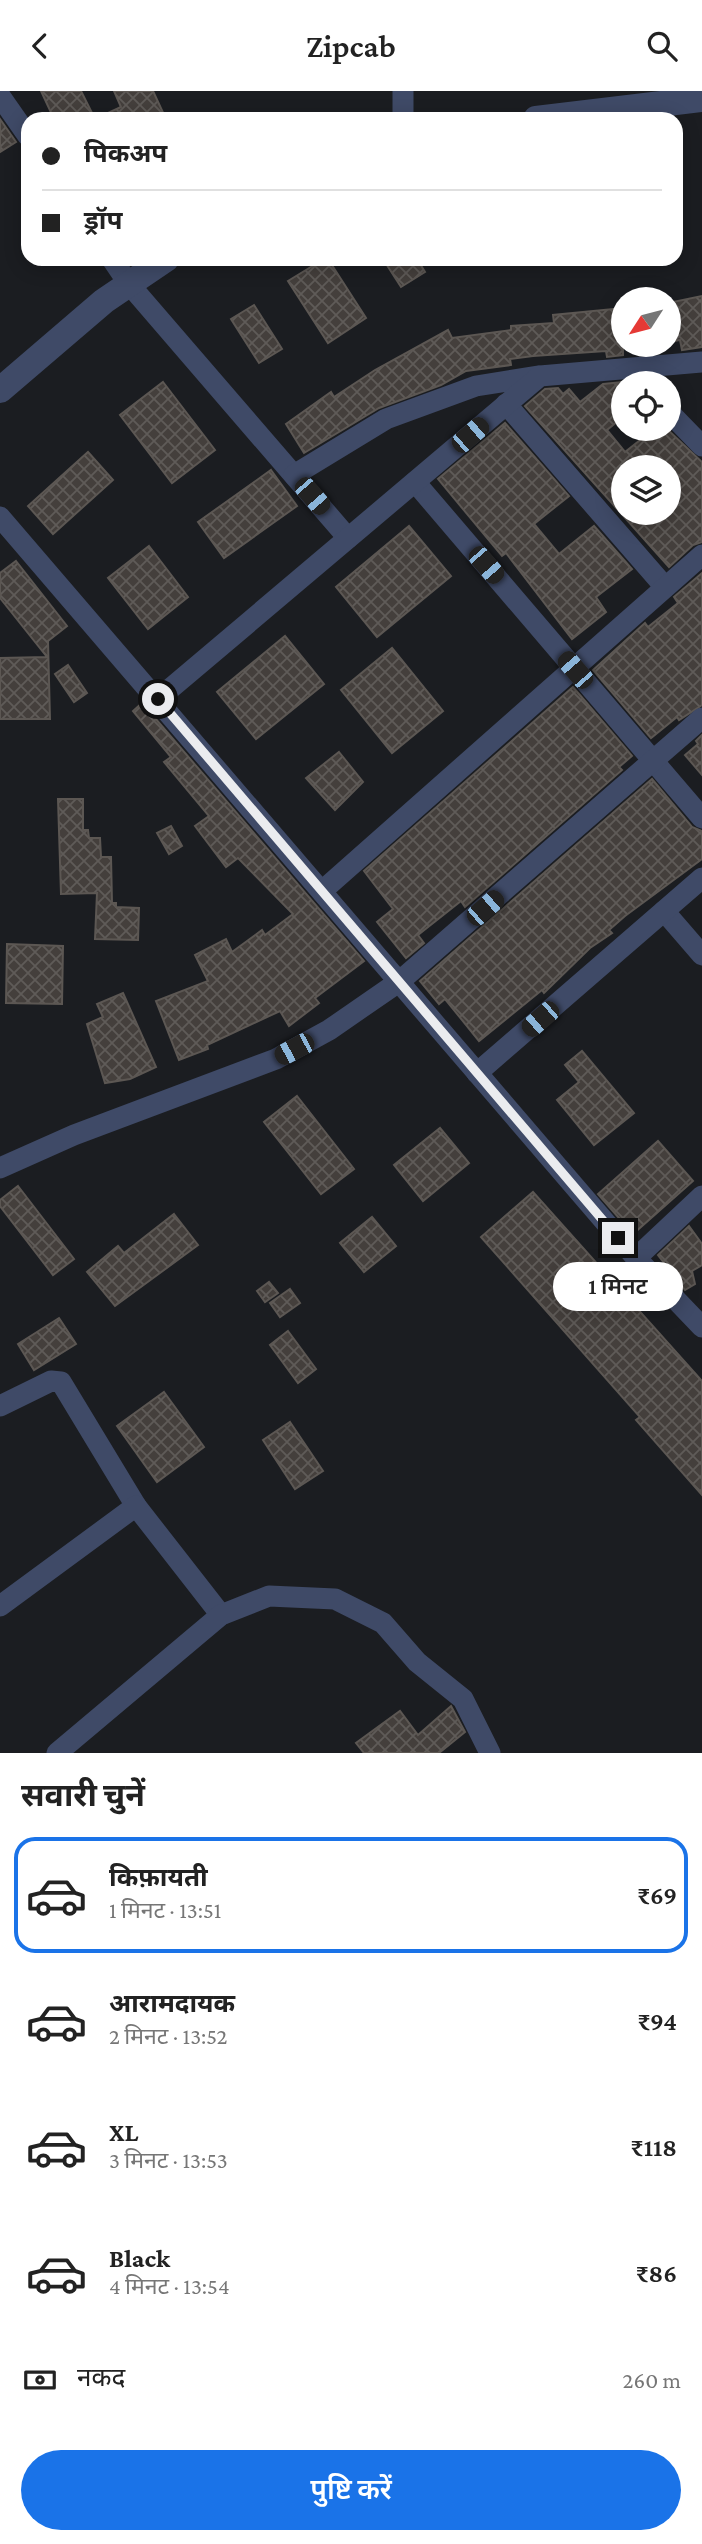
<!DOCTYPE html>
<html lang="hi">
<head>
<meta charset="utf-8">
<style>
	:root { --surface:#fff; --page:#f6f6f6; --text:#222; --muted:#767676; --line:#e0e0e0; --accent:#1a73e8 }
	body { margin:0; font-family:"Crimson Pro","Noto Sans Devanagari",serif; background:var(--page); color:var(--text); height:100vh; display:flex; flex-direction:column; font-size:26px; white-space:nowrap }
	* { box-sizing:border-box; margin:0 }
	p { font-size:23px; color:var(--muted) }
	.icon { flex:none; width:38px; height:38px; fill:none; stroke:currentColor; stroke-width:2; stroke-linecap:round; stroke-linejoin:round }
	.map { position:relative; height:1662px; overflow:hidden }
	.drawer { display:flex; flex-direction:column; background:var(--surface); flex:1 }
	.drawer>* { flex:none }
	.guide { position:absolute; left:21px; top:21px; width:662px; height:154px; border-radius:21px; box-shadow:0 4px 18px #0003; display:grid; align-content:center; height:154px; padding:0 21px; background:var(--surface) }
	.needle { width:46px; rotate:234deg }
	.tools { position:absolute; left:611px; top:196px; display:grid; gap:14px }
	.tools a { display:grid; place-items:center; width:70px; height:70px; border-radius:50%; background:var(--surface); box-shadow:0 4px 18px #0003; font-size:35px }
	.end { position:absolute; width:32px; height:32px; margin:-16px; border:9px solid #ebecef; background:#111; box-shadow:0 0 0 4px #111 }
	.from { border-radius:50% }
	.bubble { position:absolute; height:49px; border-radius:24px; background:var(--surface); box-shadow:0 4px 18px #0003; font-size:23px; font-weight:600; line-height:49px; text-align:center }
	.car { position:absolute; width:21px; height:42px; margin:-21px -10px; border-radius:9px; box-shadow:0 0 5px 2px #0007; background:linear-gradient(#222 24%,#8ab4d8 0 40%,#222 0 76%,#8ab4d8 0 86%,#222 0) }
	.guide b { display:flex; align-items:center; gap:24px; height:66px; font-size:26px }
	.guide b+b { border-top:2px solid var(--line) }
	.guide i { width:18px; height:18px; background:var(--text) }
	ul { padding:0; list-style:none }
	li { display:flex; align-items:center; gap:21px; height:116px; margin:0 14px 10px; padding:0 7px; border:4px solid transparent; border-radius:21px }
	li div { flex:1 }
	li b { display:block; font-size:26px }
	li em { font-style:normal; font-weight:600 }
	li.active { border-color:var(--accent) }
	li>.icon { width:63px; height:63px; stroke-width:1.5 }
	h2 { padding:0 21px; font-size:32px; line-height:84px }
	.pay { display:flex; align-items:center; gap:18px; height:77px; padding:0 21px; font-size:26px }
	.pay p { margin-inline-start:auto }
	.primary-button { display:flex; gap:14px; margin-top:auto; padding:14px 21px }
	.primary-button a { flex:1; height:80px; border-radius:42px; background:var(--accent); color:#fff; font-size:28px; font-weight:600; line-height:80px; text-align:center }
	header { display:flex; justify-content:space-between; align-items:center; height:91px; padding:0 21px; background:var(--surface); font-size:32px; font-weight:600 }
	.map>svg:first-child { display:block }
	.building { fill:url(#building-cross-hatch); stroke:#5c5753; stroke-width:2; fill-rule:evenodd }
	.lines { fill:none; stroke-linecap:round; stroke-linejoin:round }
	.minor { stroke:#3f4a67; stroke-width:21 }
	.tertiary { stroke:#3f4a67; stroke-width:26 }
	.route { stroke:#ebecef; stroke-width:9 }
</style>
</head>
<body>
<header><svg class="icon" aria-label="back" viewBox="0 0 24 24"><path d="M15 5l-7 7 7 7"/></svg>Zipcab<svg class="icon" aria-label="search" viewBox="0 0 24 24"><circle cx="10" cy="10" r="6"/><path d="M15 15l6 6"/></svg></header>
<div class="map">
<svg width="702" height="1662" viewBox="0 0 702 1662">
	<defs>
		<pattern id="building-cross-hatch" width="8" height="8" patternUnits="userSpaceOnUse" patternTransform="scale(1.75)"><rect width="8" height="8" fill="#443f3c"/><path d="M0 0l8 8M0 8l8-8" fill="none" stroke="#5f5b58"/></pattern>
	</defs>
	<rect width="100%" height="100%" fill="#1b1d21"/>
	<!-- building -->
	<g class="building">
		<polygon points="41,0 81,0 95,28 54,28"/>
		<polygon points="114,0 153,0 166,28 95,28 121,16"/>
		<polygon points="0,28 16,51 0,61"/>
		<polygon points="324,168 328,168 366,227 328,252 288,190"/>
		<polygon points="383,168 417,168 425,181 401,196"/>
		<polygon points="702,205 702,256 682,259 680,249 668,251 668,212"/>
		<polygon points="254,214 282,258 259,272 231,228"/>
		<polygon points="623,217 623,264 607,266 606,260 533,265 510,268 511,274 466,280 441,294 379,317 304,362 286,333 331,301 334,306 375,279 448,239 452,247 511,239 511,235 554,232 553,224"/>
		<path d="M 633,290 L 635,292 L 623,292 L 623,326 L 607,339 L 625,361 L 654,338 L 667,338 L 702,371 L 702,451 L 693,454 L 669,476 L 525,315 L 545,298 L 558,297 L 563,303 L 569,298 L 580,311 L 603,293 ZM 623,376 L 668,376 L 668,422 L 623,422 Z"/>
		<polygon points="163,291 215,359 172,392 120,324"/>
		<polygon points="505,332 569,405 534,433 559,463 594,435 632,478 596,506 606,521 572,548 506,462 502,465 438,388"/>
		<polygon points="88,361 113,389 53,443 28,415"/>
		<polygon points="271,379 297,415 224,467 198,431"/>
		<polygon points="409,435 451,485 377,546 336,496"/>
		<polygon points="149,455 188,506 148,538 108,487"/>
		<polygon points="16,470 67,535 48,550 50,628 0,628 0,567 47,566 0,507 0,482"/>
		<polygon points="702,482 702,614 679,629 677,626 651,647 593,579 645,532 648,536 678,512 674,506"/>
		<polygon points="285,545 324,593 256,648 217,601"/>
		<polygon points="392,557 443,620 392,662 341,599"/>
		<polygon points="68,574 87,602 74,611 55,583"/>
		<polygon points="573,596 632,665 619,676 622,679 465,816 461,810 418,844 424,852 406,867 377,831 393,818 364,780"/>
		<polygon points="142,612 364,870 315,907 319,912 289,935 280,920 207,954 208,958 179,969 156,910 208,890 195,864 226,848 232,861 262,839 265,844 293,823 238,767 226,776 195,735 209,725 164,671 171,666 133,620"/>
		<polygon points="702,644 702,684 685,664 698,653 696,650"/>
		<polygon points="339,661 363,691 335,719 306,687"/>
		<polygon points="652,688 692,736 702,740 702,768 625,825 609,839 612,842 590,857 544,902 542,899 479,950 445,908 439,913 420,890"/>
		<polygon points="58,708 83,708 83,739 88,739 89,747 100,747 101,766 111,766 112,812 116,812 116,816 139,817 138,849 95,848 97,802 61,803"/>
		<polygon points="171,735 182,755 169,763 157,742"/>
		<polygon points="7,853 63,855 62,913 6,912"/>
		<polygon points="123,902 156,976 130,988 105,992 87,933 103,926 97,913"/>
		<polygon points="582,960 634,1022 594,1054 557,1009 579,991 565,974"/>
		<polygon points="297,1005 354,1078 321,1103 264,1031"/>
		<polygon points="440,1037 469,1072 423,1110 394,1074"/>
		<polygon points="658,1050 693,1090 633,1143 598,1103"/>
		<polygon points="18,1095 74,1168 53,1184 0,1115 0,1109"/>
		<polygon points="533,1101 702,1290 702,1404 636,1329 640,1326 481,1146"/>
		<polygon points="174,1123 198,1154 115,1215 87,1181 118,1155 124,1162"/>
		<polygon points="372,1126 396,1155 364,1181 340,1152"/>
		<polygon points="689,1135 702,1153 702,1174 692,1180 695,1193 685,1199 658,1164"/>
		<polygon points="269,1191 278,1202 265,1211 257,1200"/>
		<polygon points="290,1198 300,1212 280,1226 270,1212"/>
		<polygon points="59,1227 76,1253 34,1279 18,1253"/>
		<polygon points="288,1240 316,1278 298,1292 270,1254"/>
		<polygon points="164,1301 204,1356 157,1391 117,1335"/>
		<polygon points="290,1331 323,1380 295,1398 263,1349"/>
		<polygon points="451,1615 465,1641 439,1662 364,1662 356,1652 400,1620 418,1644"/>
	</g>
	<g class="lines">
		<!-- minor -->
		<g class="minor">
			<polyline points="403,0 403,28"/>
			<polyline points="0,5 28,45"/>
			<polyline points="112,168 129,193 348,447"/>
			<polyline points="506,313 665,496"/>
			<polyline points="668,320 702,355"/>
			<polyline points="294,384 386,328 476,295 538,285"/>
			<polyline points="415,391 702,727"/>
			<polyline points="0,426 636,1167 702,1236"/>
			<polyline points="158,608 540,285 702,271"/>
			<polyline points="322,800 702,464"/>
			<polyline points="664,820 702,864"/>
			<polyline points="477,982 702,787"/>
			<polyline points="0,1077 74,1044 276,968 329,939 400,890 702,627"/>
			<polyline points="636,1167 702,1105"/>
			<polyline points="0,1315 51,1290 61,1291 136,1415"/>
			<polyline points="0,1515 136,1415 221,1524"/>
			<polyline points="57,1662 221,1524 269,1505 335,1508 383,1532 417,1571 463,1608 490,1662"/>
		</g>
		<!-- tertiary -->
		<g class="tertiary">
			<polyline points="536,28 702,8"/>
			<polyline points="0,299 104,210 166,168"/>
		</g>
	</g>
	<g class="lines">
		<!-- route -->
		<polyline class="route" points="158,608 618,1147"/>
	</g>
</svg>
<div class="tools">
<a><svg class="needle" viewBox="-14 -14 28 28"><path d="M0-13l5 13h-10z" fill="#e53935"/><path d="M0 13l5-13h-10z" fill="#767676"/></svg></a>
<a><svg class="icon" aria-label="locate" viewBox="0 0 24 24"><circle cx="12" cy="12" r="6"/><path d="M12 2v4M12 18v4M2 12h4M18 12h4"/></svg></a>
<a><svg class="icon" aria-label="layers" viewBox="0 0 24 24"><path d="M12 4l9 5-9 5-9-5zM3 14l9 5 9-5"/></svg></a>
</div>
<i class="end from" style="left:158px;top:608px"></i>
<i class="end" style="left:618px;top:1147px"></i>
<div class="bubble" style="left:553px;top:1171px;width:130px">1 मिनट</div>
<i class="car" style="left:470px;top:344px;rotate:49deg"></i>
<i class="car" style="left:312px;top:405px;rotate:139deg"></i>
<i class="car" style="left:486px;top:474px;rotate:139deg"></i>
<i class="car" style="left:575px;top:579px;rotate:319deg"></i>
<i class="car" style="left:485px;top:817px;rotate:49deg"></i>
<i class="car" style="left:540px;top:928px;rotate:229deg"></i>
<i class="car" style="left:294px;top:958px;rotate:242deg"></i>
<div class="guide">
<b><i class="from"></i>पिकअप</b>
<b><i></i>ड्रॉप</b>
</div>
</div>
<section class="drawer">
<h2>सवारी चुनें</h2>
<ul>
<li class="active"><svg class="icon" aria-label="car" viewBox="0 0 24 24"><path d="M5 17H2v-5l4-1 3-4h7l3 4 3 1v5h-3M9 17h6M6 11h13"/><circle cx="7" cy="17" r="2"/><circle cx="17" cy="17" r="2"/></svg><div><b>किफ़ायती</b><p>1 मिनट · 13:51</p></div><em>₹69</em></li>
<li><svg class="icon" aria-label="car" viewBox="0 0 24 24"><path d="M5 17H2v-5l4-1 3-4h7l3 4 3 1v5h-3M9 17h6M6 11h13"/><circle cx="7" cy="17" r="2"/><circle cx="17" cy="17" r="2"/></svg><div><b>आरामदायक</b><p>2 मिनट · 13:52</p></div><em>₹94</em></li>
<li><svg class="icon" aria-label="car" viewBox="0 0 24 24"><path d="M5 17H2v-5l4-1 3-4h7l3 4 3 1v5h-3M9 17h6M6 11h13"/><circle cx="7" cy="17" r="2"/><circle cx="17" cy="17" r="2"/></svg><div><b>XL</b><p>3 मिनट · 13:53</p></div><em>₹118</em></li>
<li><svg class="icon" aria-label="car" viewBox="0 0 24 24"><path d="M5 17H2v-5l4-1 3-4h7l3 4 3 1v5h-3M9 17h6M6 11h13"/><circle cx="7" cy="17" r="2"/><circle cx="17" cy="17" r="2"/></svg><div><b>Black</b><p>4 मिनट · 13:54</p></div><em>₹86</em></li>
</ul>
<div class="pay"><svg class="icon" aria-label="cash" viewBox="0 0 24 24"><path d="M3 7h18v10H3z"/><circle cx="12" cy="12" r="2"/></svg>नकद<p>260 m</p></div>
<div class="primary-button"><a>पुष्टि करें</a></div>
</section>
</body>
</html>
